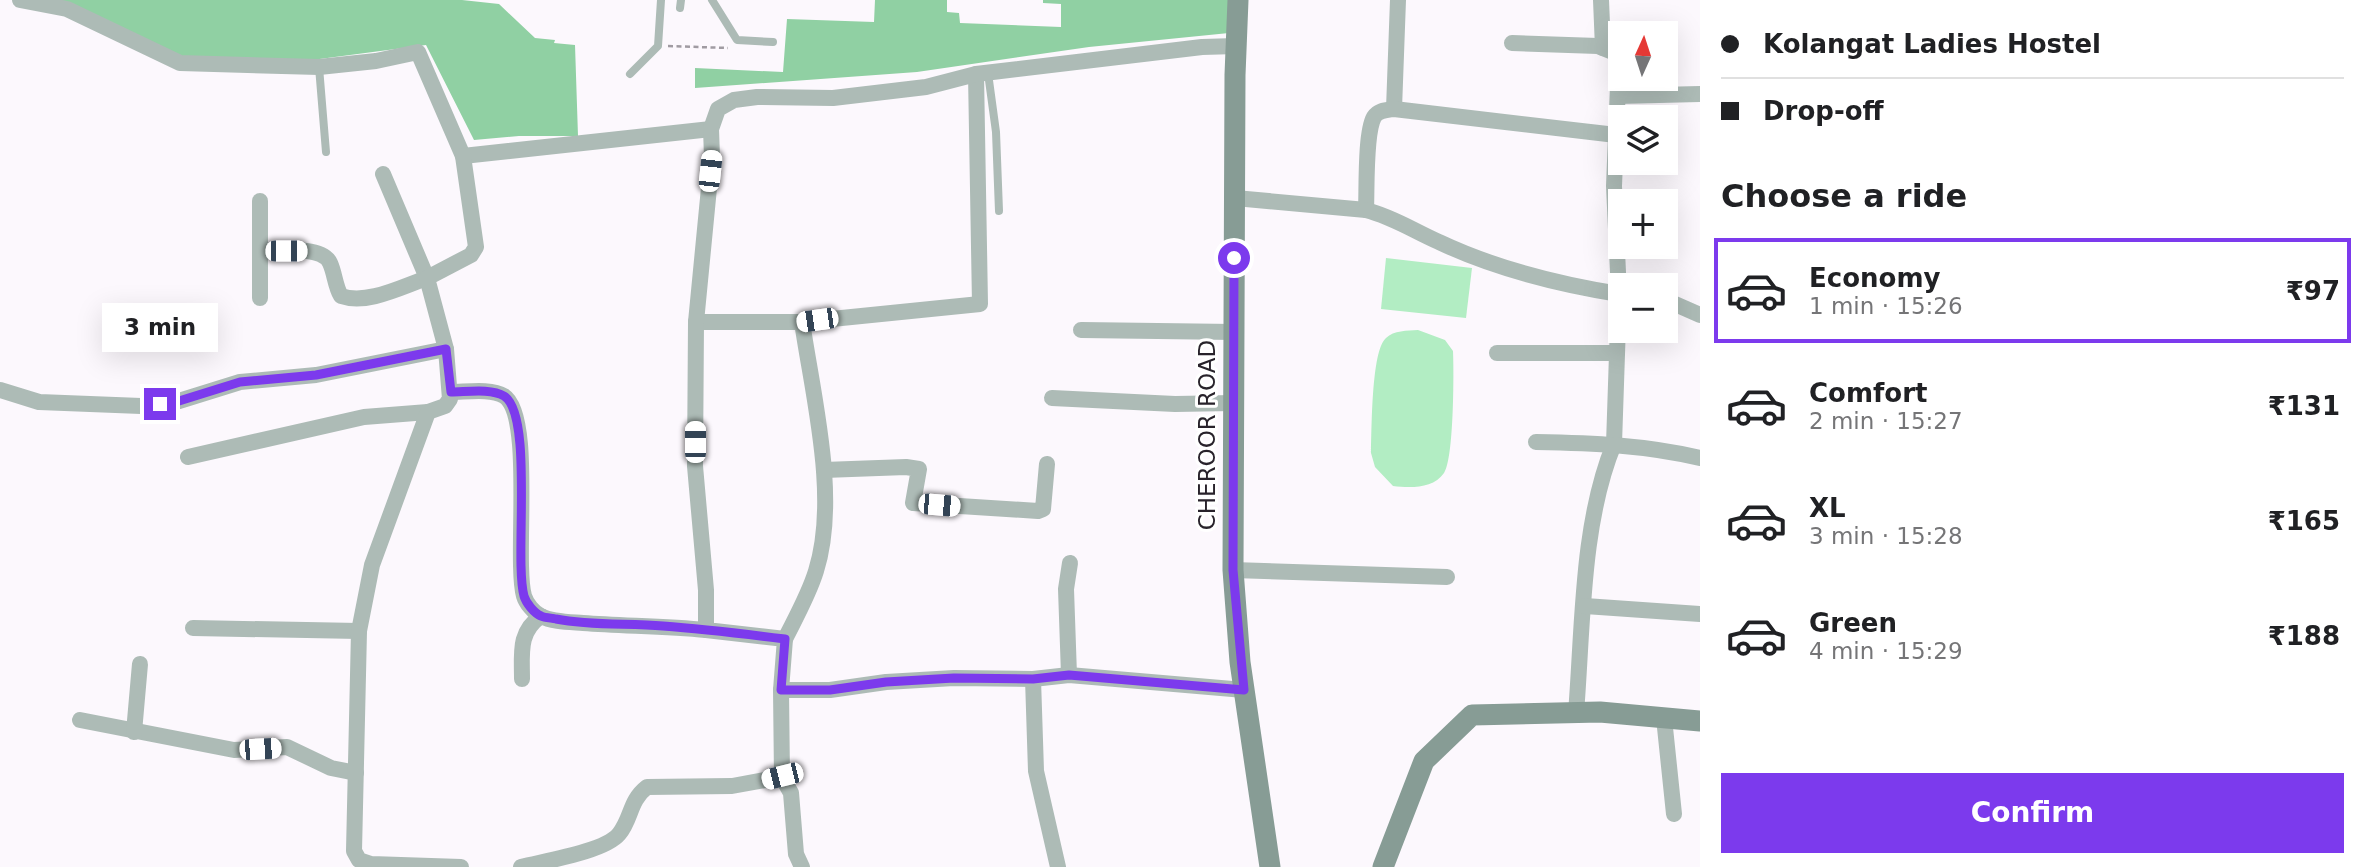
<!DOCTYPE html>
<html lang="en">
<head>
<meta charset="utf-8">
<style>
	:root { --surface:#fff; --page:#f2f2f2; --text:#202124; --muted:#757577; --line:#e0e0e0; --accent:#7c3aed }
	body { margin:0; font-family:"DejaVu Sans",sans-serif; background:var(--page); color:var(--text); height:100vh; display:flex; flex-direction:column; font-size:26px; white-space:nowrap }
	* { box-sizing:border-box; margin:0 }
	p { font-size:23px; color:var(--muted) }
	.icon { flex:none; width:38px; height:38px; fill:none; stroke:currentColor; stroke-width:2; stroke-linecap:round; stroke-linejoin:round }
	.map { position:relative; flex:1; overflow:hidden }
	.panel { display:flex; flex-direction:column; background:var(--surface); width:665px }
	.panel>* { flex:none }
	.banner { display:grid; align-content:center; height:154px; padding:0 21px; background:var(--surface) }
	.needle { width:46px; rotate:3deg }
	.buttons { position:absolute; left:1608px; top:21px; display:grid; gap:14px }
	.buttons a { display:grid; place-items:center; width:70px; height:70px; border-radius:0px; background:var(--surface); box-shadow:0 7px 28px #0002; font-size:35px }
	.end { position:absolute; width:32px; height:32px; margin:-16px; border:9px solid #7c3aed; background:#fff; box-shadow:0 0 0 4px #fff }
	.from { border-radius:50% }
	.bubble { position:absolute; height:49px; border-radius:0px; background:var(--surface); box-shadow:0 7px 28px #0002; font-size:23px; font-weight:700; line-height:49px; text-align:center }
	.car { position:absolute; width:21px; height:42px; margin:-21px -10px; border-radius:9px; box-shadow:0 0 5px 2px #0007; background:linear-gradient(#fff 24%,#345 0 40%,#fff 0 76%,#345 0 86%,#fff 0) }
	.banner b { display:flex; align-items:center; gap:24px; height:66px; font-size:26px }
	.banner b+b { border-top:2px solid var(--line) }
	.banner i { width:18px; height:18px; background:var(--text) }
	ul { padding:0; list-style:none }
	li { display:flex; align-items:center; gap:21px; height:105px; margin:0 14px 10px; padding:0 7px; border:4px solid transparent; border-radius:0px }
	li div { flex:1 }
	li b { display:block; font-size:26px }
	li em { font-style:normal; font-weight:700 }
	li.current { border-color:var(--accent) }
	li>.icon { width:63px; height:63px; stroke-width:1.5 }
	h2 { padding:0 21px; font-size:32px; line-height:84px }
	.action { display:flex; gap:14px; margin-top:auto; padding:14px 21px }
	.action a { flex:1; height:80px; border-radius:0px; background:var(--accent); color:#fff; font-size:28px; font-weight:700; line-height:80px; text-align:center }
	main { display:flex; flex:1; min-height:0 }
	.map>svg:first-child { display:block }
	.green { fill:#b2edc3 }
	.forest { fill:#90d0a3 }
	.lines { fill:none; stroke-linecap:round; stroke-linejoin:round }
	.path { stroke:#a09ba2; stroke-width:2.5; stroke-dasharray:5 3.5; stroke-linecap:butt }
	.lane { stroke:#adbbb6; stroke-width:8 }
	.street { stroke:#adbbb6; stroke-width:16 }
	.secondary { stroke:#879c95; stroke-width:21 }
	.route { stroke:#7c3aed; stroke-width:9 }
	.labels { text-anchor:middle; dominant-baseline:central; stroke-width:6; stroke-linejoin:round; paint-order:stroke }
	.street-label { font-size:23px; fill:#28222b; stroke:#fff }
</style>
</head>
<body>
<main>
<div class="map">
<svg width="1700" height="867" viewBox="0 0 1700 867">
	<rect width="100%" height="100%" fill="#fcf8fd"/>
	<!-- green -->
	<g class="green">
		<polygon points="1386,258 1472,268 1466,318 1381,309"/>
		<path d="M 1418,330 L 1445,340 L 1453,351 C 1454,372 1454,459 1444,473 C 1433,489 1410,488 1393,486 L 1375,467 L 1371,453 C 1372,431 1371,351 1386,338 C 1394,330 1407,331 1418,330 Z"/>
	</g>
	<!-- forest -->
	<g class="forest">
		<polygon points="60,0 462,0 499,4 535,38 555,40 554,43 575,45 578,136 519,136 474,140 426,45 312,60 183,60"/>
		<polygon points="875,0 947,0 947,12 959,13 960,23 1061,27 1061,4 1043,3 1043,0 1229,0 1229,33 1089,47 917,72 695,88 695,68 783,72 787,19 874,22"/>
	</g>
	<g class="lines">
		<!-- path -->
		<polyline class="path" points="668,46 728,48"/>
		<!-- lane -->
		<g class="lane">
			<polyline points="712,0 737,40 773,42"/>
			<polyline points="680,8 681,0"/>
			<polyline points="319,67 326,152"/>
			<polyline points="988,73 996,132 999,211"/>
			<polyline points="630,74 658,46 661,0"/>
		</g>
		<!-- street -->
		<g class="street">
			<polyline points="20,0 67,9 180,63 319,67 376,61 418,52 463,156 711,129"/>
			<polyline points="1601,0 1603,48"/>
			<path d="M 1512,43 L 1598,46 L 1613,52 L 1619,60 L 1614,186 L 1619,294 L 1614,444 C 1581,524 1583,627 1576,713"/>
			<polyline points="1618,96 1700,94"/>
			<polyline points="1394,109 1398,0"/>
			<path d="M 1235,198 L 1366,210 C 1367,189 1365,133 1374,117 C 1378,110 1387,110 1394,109 L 1616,135"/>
			<path d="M 1366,210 C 1393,217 1414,231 1439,242 C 1496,269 1557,284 1619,294"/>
			<path d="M 260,251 C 278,251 322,245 330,263 C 335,274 335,286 341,296 C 367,305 401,287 427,278 L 383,174"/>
			<polyline points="260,298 260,201"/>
			<polyline points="1666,300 1700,315"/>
			<polyline points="696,322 802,322 980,304 976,74"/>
			<polyline points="1081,330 1234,332"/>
			<polyline points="1497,353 1617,353"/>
			<polyline points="0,390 39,402 141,406 179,401 240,382 316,375 446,349"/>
			<path d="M 451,392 C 466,392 491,388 504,396 C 534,415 514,560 524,596 C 526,603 534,613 541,616 C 552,622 570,622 583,623 C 624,626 665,626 706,630"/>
			<polyline points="1052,398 1175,404 1233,403"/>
			<path d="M 1536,442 C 1592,443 1645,445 1700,458"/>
			<polyline points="188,457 364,417 428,412"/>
			<polyline points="824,470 906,467 919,469 913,503 1038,511 1043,509 1047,464"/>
			<polyline points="1233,570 1447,577"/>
			<polyline points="1585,606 1700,614"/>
			<polyline points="193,628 359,631"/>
			<path d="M 785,639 C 796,617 809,594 816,571 C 839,498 813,397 802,322"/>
			<polyline points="1069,675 1066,589 1070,563"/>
			<path d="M 522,679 C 522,653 518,632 541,616"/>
			<polyline points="1033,679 1036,771 1058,867"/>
			<polyline points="781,690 785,639 706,630 706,590 695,466 696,322 712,157 711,129 718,109 734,100 757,97 833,98 926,87 976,74 1202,47 1236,46"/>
			<polyline points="1664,718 1674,814"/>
			<polyline points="80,720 234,750 287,747 331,768 356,773"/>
			<polyline points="134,732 140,664"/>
			<polyline points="782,777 791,793 796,854 802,867"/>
			<polyline points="461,867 371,864 359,860 354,851 359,631 372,565 428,412 445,406 450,399 446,349 427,278 471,255 476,247 463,156"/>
			<path d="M 521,867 C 544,861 604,852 619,834 C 632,818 629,801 647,787 L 732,786 L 782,777 L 781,690 L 830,690 L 886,682 L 954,678 L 1033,679 L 1069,675 L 1244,690"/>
		</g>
		<!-- secondary -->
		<g class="secondary">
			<polyline points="1238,0 1235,75 1233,570 1240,662 1270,867"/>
			<polyline points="1383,867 1424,761 1472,715 1600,712 1700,721"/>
		</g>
	</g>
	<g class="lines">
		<!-- route -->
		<path class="route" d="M 160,404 L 179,401 L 240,382 L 316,375 L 446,349 L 451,392 C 466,392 491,388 504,396 C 534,415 514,560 524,596 C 526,603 534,613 541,616 C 545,618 552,618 556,619 C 592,626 627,623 663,626 C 704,629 745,634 785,639 L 781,690 L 830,690 L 886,682 L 954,678 L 1033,679 L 1069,675 L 1244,690 L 1233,570 L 1234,258"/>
	</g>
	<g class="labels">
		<!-- street labels -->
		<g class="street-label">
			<text transform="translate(1207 435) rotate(-90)">CHEROOR ROAD</text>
		</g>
	</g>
</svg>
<div class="buttons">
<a><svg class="needle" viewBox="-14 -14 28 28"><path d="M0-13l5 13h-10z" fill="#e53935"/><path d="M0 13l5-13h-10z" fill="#757577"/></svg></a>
<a><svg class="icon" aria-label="layers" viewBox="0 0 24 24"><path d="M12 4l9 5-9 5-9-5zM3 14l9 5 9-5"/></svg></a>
<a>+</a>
<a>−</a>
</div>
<i class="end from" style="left:1234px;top:258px"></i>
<i class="end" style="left:160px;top:404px"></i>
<div class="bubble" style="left:102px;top:303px;width:116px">3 min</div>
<i class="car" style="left:710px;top:171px;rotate:6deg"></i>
<i class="car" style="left:286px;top:251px;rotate:90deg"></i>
<i class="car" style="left:817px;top:320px;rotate:262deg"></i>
<i class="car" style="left:695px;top:442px;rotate:0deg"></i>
<i class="car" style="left:939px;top:505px;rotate:95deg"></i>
<i class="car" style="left:260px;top:749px;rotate:87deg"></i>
<i class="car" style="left:782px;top:776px;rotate:256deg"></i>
</div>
<section class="panel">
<div class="banner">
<b><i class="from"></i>Kolangat Ladies Hostel</b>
<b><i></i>Drop-off</b>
</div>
<h2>Choose a ride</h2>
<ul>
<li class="current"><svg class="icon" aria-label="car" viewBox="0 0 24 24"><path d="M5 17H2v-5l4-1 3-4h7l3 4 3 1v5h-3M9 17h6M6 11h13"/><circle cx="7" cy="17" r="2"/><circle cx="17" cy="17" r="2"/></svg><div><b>Economy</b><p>1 min · 15:26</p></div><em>₹97</em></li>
<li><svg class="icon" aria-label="car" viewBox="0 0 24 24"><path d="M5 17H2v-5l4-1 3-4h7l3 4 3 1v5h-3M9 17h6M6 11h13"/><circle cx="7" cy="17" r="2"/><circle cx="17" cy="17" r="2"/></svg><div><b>Comfort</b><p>2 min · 15:27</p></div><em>₹131</em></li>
<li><svg class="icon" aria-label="car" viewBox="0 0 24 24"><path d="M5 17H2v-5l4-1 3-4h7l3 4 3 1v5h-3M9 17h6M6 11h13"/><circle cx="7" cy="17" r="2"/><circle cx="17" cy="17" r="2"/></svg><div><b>XL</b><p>3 min · 15:28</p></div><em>₹165</em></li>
<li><svg class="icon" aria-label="car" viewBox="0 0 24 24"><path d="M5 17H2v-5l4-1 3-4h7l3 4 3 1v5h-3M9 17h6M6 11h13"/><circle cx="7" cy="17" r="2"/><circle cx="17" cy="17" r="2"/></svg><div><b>Green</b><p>4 min · 15:29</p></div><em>₹188</em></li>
</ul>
<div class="action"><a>Confirm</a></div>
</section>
</main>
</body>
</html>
